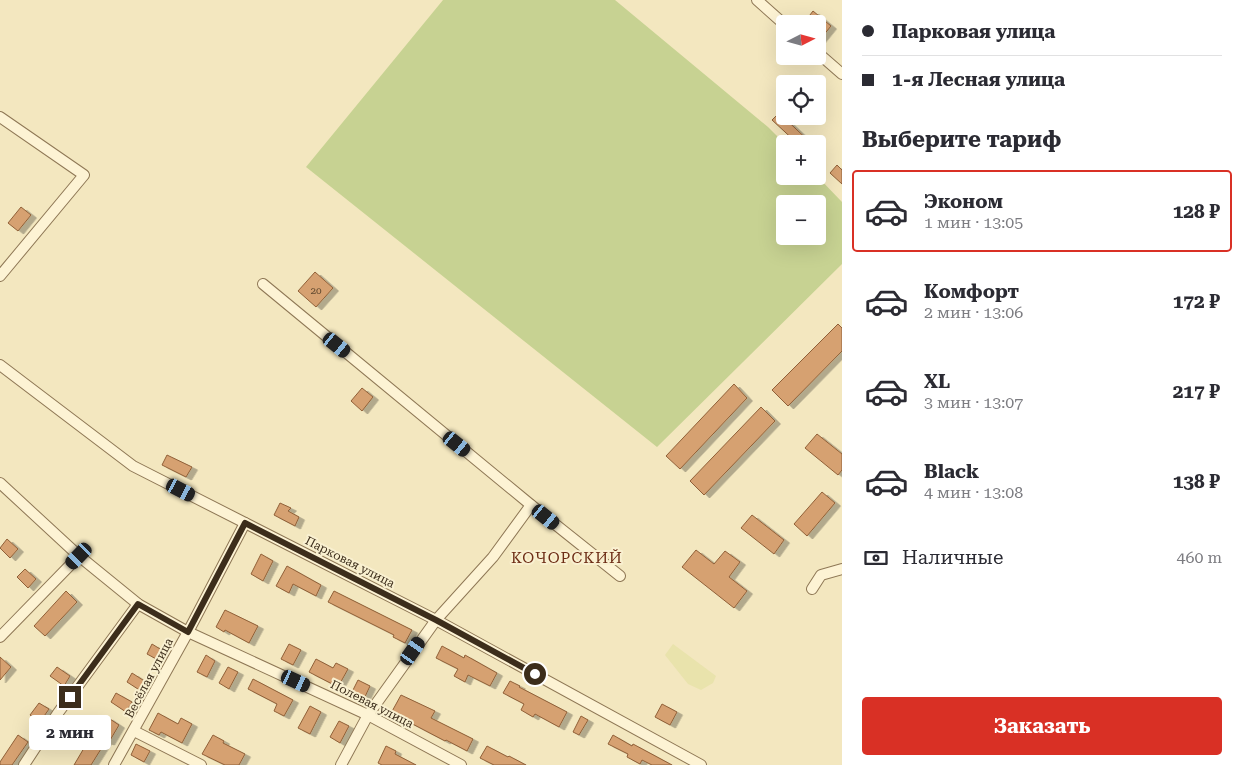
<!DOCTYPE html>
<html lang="ru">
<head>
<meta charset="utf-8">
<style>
	:root { --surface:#fff; --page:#f7f7f7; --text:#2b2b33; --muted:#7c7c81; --line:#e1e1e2; --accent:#d93025 }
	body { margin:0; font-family:"Roboto Serif",serif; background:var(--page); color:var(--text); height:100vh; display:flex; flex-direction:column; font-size:19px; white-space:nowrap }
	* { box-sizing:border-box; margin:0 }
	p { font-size:16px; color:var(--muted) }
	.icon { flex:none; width:28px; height:28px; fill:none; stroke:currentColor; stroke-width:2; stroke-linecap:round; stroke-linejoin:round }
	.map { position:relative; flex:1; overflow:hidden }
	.drawer { display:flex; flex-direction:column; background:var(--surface); width:400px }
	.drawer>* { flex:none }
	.banner { display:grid; align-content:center; height:110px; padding:0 20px; background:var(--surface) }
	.needle { width:32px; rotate:84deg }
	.buttons { position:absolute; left:776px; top:15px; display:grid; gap:10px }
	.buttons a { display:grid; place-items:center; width:50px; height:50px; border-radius:5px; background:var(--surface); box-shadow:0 5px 20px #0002; font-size:25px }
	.end { position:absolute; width:22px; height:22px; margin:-11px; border:6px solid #3c2d1b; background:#fff; box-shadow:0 0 0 2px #fff }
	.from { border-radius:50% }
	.bubble { position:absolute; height:35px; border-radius:5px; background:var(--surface); box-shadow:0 5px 20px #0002; font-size:16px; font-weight:700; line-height:35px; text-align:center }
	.car { position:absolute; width:15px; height:30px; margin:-15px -8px; border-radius:6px; box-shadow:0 0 4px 1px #0007; background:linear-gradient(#222 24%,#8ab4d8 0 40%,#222 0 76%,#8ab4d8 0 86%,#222 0) }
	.banner b { display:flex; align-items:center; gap:18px; height:48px; font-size:19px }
	.banner b+b { border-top:1px solid var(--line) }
	.banner i { width:12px; height:12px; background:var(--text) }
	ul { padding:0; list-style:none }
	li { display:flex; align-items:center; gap:15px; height:82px; margin:0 10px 8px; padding:0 10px; border:2px solid transparent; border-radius:5px }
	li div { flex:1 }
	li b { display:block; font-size:19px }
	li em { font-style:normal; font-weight:700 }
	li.selected { border-color:var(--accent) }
	li>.icon { width:45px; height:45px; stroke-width:1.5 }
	h2 { padding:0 20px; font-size:22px; line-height:60px }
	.pay { display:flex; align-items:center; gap:12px; height:55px; padding:0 20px; font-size:19px }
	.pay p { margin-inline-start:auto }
	.action { display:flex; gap:10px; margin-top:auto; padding:10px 20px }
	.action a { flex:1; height:58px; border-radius:5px; background:var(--accent); color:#fff; font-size:20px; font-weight:700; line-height:58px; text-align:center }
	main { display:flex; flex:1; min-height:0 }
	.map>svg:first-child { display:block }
	.farmland { fill:#e9e3ac }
	.green { fill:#c7d292; fill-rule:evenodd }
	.building { fill:#d6a171; stroke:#906038; filter:url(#shadow) }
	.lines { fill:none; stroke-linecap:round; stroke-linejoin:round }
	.minor-casing { stroke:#8e7755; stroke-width:12 }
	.minor { stroke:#fdf3d4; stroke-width:10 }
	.route { stroke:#3c2d1b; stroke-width:6 }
	.labels { text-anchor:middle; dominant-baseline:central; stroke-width:4; stroke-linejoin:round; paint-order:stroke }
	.number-label { font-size:10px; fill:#624a30 }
	.street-label { font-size:12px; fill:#3c2d1b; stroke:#f9f0d0 }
	.quarter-label { font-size:15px; letter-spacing:1px; fill:#6d2d16; stroke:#f9f0d0 }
</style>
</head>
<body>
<main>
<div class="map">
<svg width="842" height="765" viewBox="0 0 842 765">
	<defs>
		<filter id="shadow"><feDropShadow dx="5.5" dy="3" stdDeviation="0" flood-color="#0004"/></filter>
	</defs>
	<rect width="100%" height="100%" fill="#f3e7bf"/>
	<!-- farmland -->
	<polygon class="farmland" points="673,644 716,676 713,683 701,690 688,684 665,655"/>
	<!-- green -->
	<path class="green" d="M 443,0 L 615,0 L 768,127 L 785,144 L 785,176 L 817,176 L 842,202 L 842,264 L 657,447 L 306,167 ZM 785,204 L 818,204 L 818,236 L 785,236 Z"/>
	<!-- building -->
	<g class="building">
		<polygon points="813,11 831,26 818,42 818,24 803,24"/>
		<polygon points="779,113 812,144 798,144 772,120"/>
		<polygon points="837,165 842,170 842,184 830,173"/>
		<polygon points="21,207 31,215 18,231 8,223"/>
		<polygon points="315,272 333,288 316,307 298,291"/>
		<polygon points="838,324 842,328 842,351 788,406 772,390"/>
		<polygon points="734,384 747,398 680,469 666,456"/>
		<polygon points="362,388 373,397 362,411 351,401"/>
		<polygon points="761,407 775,421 704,495 690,481"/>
		<polygon points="817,434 842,454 842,470 838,475 805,448"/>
		<polygon points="167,455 192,467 186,477 162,465"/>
		<polygon points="822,492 835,503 807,536 794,524"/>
		<polygon points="280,503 291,508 288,511 299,517 295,526 274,515"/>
		<polygon points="752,515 784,540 774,554 741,528"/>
		<polygon points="7,539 18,549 10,558 0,548"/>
		<polygon points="696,550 714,564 725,551 740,562 729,577 747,591 734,608 682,567"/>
		<polygon points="261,554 273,561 263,581 251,574"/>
		<polygon points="287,566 321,585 316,596 293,584 289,593 276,586"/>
		<polygon points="25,569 36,579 28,588 17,577"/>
		<polygon points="66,591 77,602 45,636 34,626"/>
		<polygon points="334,591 412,630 405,643 393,637 394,635 328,602"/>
		<polygon points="225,610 258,626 249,643 225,630 224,632 216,627"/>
		<polygon points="152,644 165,652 160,661 147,654"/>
		<polygon points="289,644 301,650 293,665 281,659"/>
		<polygon points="442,646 464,658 465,655 497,673 490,686 468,675 465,682 454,676 458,669 436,658"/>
		<polygon points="206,655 215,661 207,677 197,672"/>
		<polygon points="0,657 11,667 0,680"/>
		<polygon points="316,659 333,668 336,663 348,669 338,687 309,672"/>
		<polygon points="57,667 70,676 64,686 50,676"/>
		<polygon points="228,667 238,672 229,689 219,683"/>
		<polygon points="132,673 146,682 141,691 127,682"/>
		<polygon points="253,679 293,700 284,716 274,711 277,704 248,689"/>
		<polygon points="358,680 370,686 363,701 351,694"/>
		<polygon points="510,681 520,686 519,687 567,712 559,727 535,714 533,717 521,710 524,704 503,693"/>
		<polygon points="116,693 132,702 126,712 111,702"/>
		<polygon points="401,695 435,711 431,718 473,739 467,751 446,740 445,741 403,719 402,721 390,715"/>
		<polygon points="39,703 49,709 40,722 30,715"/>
		<polygon points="662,704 677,712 670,725 655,717"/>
		<polygon points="310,706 321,712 310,734 298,728"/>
		<polygon points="158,713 178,724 181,718 192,724 182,743 161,732 159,735 149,730"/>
		<polygon points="581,716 588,720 579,735 573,732"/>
		<polygon points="107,717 119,725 109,742 106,741 91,765 74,765 87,743 90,745"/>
		<polygon points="339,721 349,726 340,743 330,737"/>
		<polygon points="18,735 28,742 12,765 0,765 0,762"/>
		<polygon points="213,735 224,741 223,743 245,754 239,765 225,765 202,754"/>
		<polygon points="613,735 632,746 633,744 672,765 652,765 642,760 640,764 627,757 628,754 608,744"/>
		<polygon points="136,744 150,751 144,762 131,755"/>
		<polygon points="386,746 396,751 395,754 416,765 382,765 378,763"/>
		<polygon points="487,746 508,757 509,756 526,765 494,765 480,758"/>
	</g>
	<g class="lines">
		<!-- minor casing -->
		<g class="minor-casing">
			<g id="minor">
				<polyline points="757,0 785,25"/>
				<polyline points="818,53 842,74"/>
				<polyline points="0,117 84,175 0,276"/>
				<polyline points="263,284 531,505 620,576"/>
				<polyline points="0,365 133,466 436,620 701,765"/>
				<polyline points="0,483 79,556 138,604 188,632 368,715 461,765"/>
				<polyline points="812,589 821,575 842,569"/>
				<polyline points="0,637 79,556"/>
				<polyline points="134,731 201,765"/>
				<polyline points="24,765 58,713 138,604"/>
				<polyline points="114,765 188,632 245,523"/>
				<polyline points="341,765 368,715 436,620 493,557 531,505"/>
			</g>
		</g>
		<!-- minor -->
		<use href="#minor" class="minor"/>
	</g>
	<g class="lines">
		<!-- route -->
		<polyline class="route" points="70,697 138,604 188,632 245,523 436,620 535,674"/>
	</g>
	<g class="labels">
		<!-- number labels -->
		<g class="number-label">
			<text x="316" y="290">20</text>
		</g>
		<!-- street labels -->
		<g class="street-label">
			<text transform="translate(350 562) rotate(27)">Парковая улица</text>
			<text transform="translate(149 678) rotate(-62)">Весёлая улица</text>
			<text transform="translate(372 704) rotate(27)">Полевая улица</text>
		</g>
		<!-- quarter labels -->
		<g class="quarter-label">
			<text x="567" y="558">КОЧОРСКИЙ</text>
		</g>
	</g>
</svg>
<div class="buttons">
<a><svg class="needle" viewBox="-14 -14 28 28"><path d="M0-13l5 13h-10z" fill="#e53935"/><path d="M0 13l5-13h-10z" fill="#7c7c81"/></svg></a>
<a><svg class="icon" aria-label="locate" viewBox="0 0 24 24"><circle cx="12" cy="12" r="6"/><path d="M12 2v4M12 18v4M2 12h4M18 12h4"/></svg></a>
<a>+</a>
<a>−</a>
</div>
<i class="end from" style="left:535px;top:674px"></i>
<i class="end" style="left:70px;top:697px"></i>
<div class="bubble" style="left:29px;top:715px;width:82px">2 мин</div>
<i class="car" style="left:337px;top:345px;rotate:129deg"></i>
<i class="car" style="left:457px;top:444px;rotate:129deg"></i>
<i class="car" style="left:181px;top:490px;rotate:117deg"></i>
<i class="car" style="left:546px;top:517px;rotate:129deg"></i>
<i class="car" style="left:79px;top:556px;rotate:224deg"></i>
<i class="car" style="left:413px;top:651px;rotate:35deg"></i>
<i class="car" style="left:296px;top:681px;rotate:115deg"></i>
</div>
<section class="drawer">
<div class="banner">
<b><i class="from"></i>Парковая улица</b>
<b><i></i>1-я Лесная улица</b>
</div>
<h2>Выберите тариф</h2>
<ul>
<li class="selected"><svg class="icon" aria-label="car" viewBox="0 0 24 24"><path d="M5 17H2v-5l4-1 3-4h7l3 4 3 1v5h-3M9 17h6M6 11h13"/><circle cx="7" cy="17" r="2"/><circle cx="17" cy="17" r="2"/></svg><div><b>Эконом</b><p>1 мин · 13:05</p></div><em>128 ₽</em></li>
<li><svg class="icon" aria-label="car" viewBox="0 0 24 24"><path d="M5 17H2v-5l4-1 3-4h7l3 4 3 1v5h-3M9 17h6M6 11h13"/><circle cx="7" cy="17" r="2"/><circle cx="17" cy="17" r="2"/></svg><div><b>Комфорт</b><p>2 мин · 13:06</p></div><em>172 ₽</em></li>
<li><svg class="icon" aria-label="car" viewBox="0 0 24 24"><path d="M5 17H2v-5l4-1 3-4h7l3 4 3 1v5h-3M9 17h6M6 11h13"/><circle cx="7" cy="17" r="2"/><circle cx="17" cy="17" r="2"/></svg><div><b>XL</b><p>3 мин · 13:07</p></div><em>217 ₽</em></li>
<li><svg class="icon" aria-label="car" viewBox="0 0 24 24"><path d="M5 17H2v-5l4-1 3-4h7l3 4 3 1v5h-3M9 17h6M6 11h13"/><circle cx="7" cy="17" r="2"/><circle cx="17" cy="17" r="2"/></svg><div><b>Black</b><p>4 мин · 13:08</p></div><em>138 ₽</em></li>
</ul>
<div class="pay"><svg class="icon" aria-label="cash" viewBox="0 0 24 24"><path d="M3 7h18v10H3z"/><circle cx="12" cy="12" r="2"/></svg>Наличные<p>460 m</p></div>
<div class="action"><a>Заказать</a></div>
</section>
</main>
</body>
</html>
